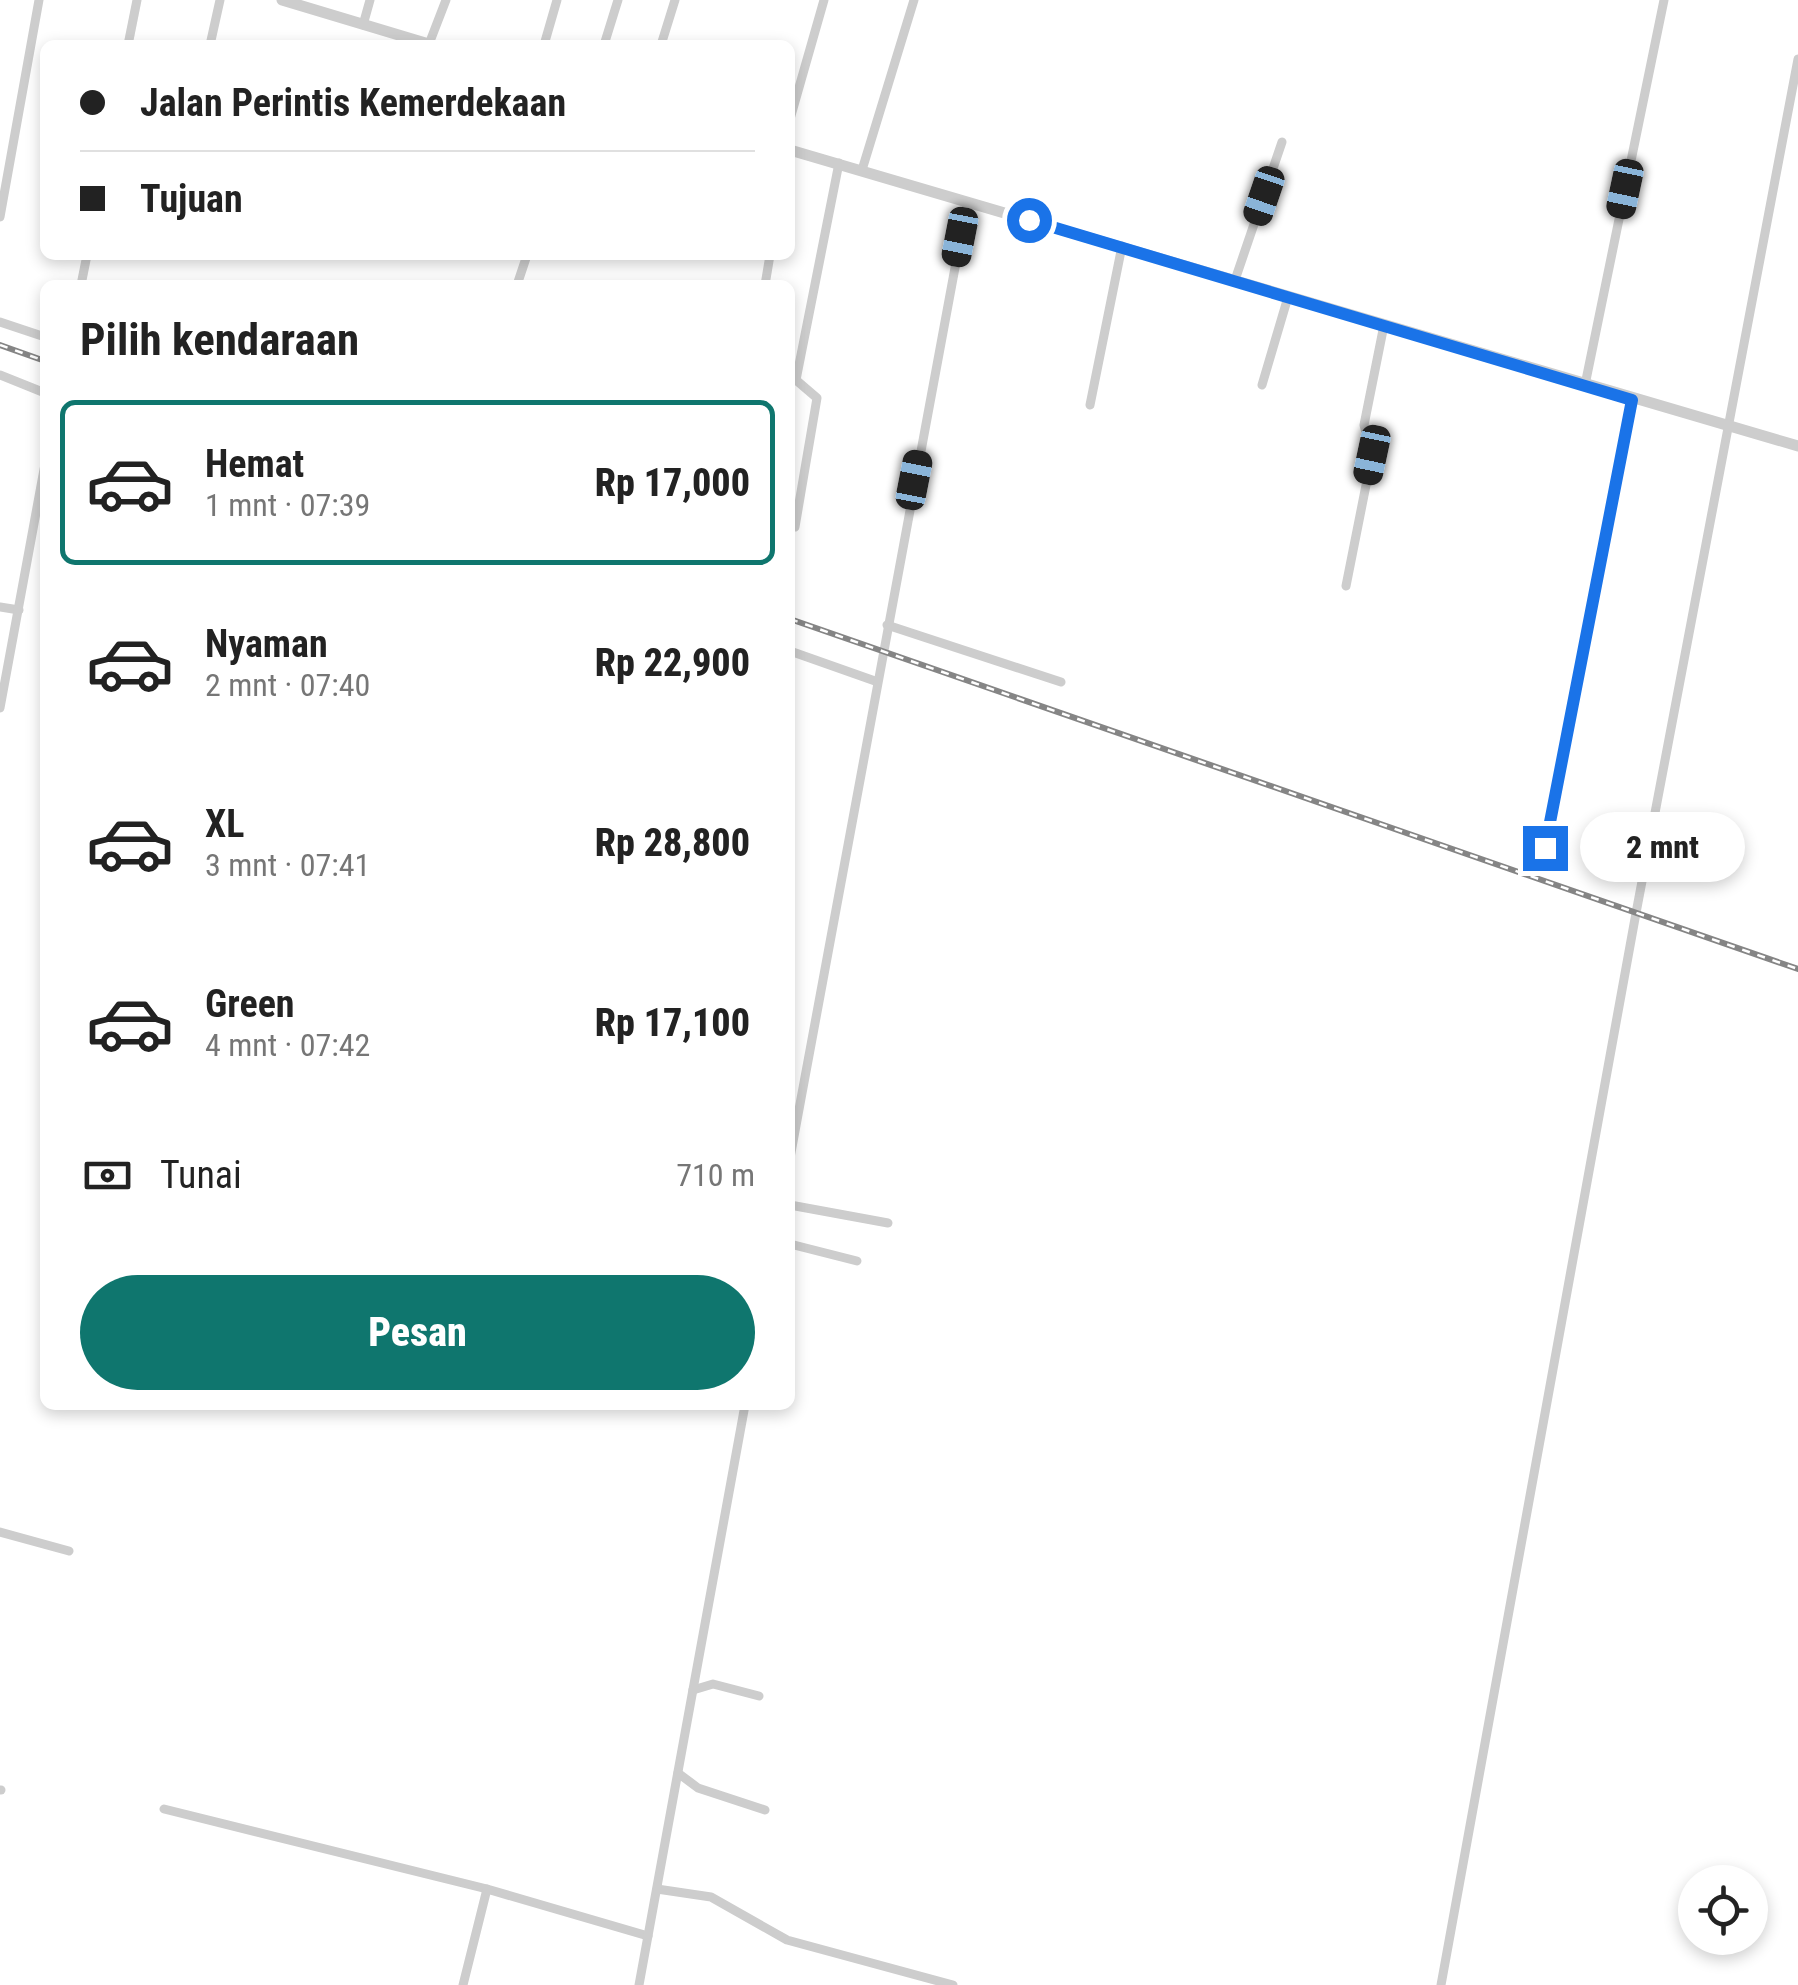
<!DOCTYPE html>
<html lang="id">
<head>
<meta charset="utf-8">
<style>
	:root { --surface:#fff; --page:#f6f6f6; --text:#222; --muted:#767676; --line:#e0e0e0; --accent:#0f766e }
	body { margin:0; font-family:"Roboto Condensed",sans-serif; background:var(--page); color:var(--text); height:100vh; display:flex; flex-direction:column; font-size:38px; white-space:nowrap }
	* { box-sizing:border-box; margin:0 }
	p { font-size:32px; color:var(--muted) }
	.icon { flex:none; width:55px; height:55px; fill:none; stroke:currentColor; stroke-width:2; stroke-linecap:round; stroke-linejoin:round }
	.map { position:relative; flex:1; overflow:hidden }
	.details { position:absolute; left:40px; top:280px; width:755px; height:1130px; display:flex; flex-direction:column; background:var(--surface); border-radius:15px; box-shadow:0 5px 15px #0003 }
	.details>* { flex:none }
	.top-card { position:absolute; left:40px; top:40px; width:755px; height:220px; border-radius:15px; box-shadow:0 5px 15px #0003; display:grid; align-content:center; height:220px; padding:0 40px; background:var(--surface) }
	.fabs { position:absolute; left:1678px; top:1865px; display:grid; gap:20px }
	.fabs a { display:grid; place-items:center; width:90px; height:90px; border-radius:50%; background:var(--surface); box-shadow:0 5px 15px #0003; font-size:50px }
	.end { position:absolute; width:45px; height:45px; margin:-22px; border:12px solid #1a73e8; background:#fff; box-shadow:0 0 0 5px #fff }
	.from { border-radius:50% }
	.bubble { position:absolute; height:70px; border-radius:35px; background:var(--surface); box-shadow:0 5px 15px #0003; font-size:32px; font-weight:800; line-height:70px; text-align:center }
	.car { position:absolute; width:30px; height:60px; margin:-30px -15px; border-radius:12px; box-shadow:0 0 8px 2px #0007; background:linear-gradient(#222 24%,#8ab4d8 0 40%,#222 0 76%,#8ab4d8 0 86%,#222 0) }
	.top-card b { display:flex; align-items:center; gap:35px; height:95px; font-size:38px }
	.top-card b+b { border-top:2px solid var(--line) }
	.top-card i { width:25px; height:25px; background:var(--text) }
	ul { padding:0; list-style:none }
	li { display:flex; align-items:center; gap:30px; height:165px; margin:0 20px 15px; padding:0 20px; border:5px solid transparent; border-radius:15px }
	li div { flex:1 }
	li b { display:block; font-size:38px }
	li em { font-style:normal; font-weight:800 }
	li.active { border-color:var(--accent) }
	li>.icon { width:90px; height:90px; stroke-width:1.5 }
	h2 { padding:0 40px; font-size:45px; line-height:120px }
	.pay { display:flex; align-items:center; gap:25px; height:110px; padding:0 40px; font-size:38px }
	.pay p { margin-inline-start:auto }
	.action { display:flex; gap:20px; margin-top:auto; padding:20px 40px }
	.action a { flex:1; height:115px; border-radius:60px; background:var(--accent); color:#fff; font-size:40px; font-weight:800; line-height:115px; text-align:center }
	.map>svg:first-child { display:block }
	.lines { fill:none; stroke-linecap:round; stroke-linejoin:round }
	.minor { stroke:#cdcdcd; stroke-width:9 }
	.tertiary { stroke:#cdcdcd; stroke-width:11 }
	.rail-casing { stroke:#858585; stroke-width:6 }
	.rail { stroke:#fff; stroke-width:2.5; stroke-dasharray:8; stroke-linecap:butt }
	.route { stroke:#1a73e8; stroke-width:12 }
</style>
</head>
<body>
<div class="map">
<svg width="1798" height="1985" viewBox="0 0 1798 1985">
	<rect width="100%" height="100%" fill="#fff"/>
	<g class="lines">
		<!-- minor -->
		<g class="minor">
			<polyline points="363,25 370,0"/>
			<polyline points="429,44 446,0"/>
			<polyline points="128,45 137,0"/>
			<polyline points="210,45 220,0"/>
			<polyline points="544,45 557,0"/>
			<polyline points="604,45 618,0"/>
			<polyline points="661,45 675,0"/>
			<polyline points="790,119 824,0"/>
			<polyline points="862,170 914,0"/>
			<polyline points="0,217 39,0"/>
			<polyline points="1235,280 1282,142"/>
			<polyline points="81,285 87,255"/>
			<polyline points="517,285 527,255"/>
			<polyline points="765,285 770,255"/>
			<polyline points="0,322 45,337"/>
			<polyline points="0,375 45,393"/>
			<polyline points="1262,385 1288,297"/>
			<polyline points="1585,385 1664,0"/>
			<polyline points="1090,405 1122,246"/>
			<polyline points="795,527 817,398 796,380 839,163"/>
			<polyline points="1346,586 1372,455 1364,425 1384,325"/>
			<polyline points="0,607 19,610"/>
			<polyline points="887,625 1061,682"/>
			<polyline points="790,651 875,681"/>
			<polyline points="0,708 45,464"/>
			<polyline points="1545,848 1633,400"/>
			<polyline points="790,1158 967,203"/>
			<polyline points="790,1205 888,1223"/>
			<polyline points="790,1244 857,1261"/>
			<polyline points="0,1532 69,1551"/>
			<polyline points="693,1690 713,1684 759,1696"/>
			<polyline points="678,1773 698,1788 765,1810"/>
			<polyline points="0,1790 1,1790"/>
			<polyline points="164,1809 487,1889"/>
			<polyline points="657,1889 711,1897 787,1940 953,1985"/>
			<polyline points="463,1985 487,1889 648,1936"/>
			<polyline points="639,1985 745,1405"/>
			<polyline points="1441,1985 1636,913 1798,59"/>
		</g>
		<!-- tertiary -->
		<g class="tertiary">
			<polyline points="282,0 432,45"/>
			<polyline points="790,150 1798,446"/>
		</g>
		<!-- rail casing -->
		<g class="rail-casing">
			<g id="rail">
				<polyline points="0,345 45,361"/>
				<polyline points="790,619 1798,969"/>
			</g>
		</g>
		<!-- rail -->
		<use href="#rail" class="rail"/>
	</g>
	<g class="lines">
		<!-- route -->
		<polyline class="route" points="1029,220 1632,400 1545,848"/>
	</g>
</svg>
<div class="fabs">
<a><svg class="icon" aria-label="locate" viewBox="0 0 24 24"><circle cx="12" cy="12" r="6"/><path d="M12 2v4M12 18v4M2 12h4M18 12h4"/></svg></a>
</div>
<i class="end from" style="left:1029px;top:220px"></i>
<i class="end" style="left:1545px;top:848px"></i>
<div class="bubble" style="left:1580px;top:812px;width:165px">2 mnt</div>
<i class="car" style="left:1625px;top:189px;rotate:192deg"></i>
<i class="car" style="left:1264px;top:196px;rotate:199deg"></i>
<i class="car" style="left:960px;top:237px;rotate:191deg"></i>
<i class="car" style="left:1372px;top:455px;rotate:192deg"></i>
<i class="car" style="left:914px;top:480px;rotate:11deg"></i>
<div class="top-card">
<b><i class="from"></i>Jalan Perintis Kemerdekaan</b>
<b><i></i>Tujuan</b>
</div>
<section class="details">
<h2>Pilih kendaraan</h2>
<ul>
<li class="active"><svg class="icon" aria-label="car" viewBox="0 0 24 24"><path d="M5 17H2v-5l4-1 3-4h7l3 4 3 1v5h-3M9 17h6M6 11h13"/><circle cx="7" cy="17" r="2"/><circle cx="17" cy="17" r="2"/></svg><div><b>Hemat</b><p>1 mnt · 07:39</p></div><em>Rp 17,000</em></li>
<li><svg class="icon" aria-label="car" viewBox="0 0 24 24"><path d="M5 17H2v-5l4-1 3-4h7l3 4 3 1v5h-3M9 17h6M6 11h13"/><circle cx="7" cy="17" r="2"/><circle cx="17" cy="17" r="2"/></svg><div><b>Nyaman</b><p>2 mnt · 07:40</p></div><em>Rp 22,900</em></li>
<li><svg class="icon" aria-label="car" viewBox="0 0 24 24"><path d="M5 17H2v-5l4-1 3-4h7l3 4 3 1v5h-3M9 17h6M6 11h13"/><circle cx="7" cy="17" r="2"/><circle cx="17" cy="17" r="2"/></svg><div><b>XL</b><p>3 mnt · 07:41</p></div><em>Rp 28,800</em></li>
<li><svg class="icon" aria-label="car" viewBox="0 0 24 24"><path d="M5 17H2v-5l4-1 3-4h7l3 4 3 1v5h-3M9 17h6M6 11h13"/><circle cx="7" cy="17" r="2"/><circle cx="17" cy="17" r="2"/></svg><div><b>Green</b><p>4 mnt · 07:42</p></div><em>Rp 17,100</em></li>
</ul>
<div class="pay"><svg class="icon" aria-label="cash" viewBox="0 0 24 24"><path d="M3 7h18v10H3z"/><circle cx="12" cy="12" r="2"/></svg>Tunai<p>710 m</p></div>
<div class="action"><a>Pesan</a></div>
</section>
</div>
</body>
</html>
